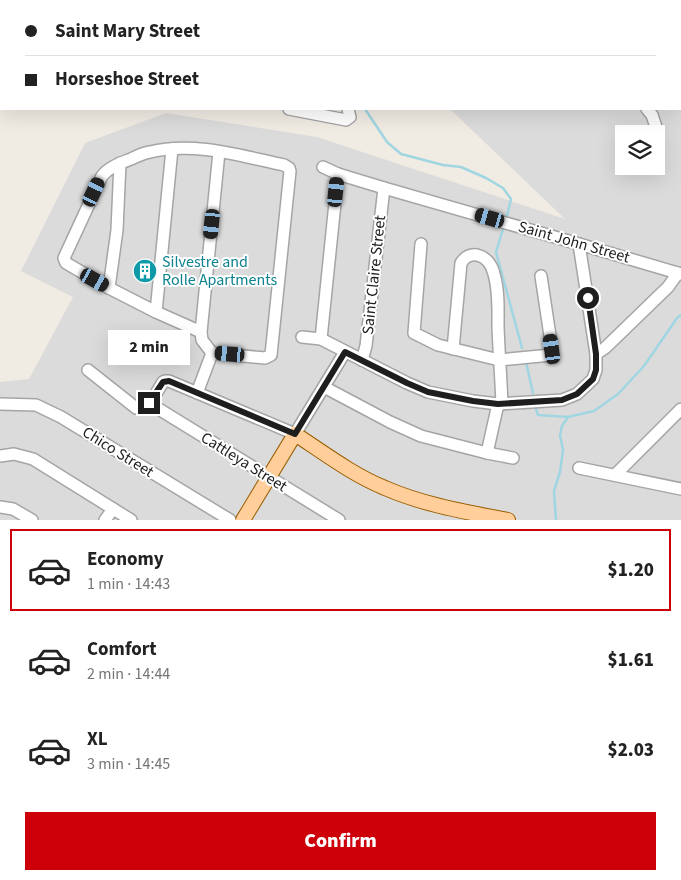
<!DOCTYPE html>
<html lang="en">
<head>
<meta charset="utf-8">
<style>
	:root { --surface:#fff; --page:#f6f6f6; --text:#222; --muted:#767676; --line:#e0e0e0; --accent:#cd000a }
	body { margin:0; font-family:"Source Sans 3",sans-serif; background:var(--page); color:var(--text); height:100vh; display:flex; flex-direction:column; font-size:19px; white-space:nowrap }
	* { box-sizing:border-box; margin:0 }
	p { font-size:16px; color:var(--muted) }
	.icon { flex:none; width:28px; height:28px; fill:none; stroke:currentColor; stroke-width:2; stroke-linecap:round; stroke-linejoin:round }
	.map { position:relative; height:520px; overflow:hidden }
	.panel { display:flex; flex-direction:column; background:var(--surface); flex:1 }
	.panel>* { flex:none }
	.banner { position:absolute; left:0px; top:0px; width:681px; height:110px; box-shadow:0 5px 20px #0002; display:grid; align-content:center; height:110px; padding:0 25px; background:var(--surface) }
	.controls { position:absolute; left:615px; top:125px; display:grid; gap:10px }
	.controls a { display:grid; place-items:center; width:50px; height:50px; border-radius:0px; background:var(--surface); box-shadow:0 5px 20px #0002; font-size:25px }
	.end { position:absolute; width:22px; height:22px; margin:-11px; border:6px solid #1e1e1e; background:#fff; box-shadow:0 0 0 2px #fff }
	.from { border-radius:50% }
	.bubble { position:absolute; height:35px; border-radius:0px; background:var(--surface); box-shadow:0 5px 20px #0002; font-size:16px; font-weight:800; line-height:35px; text-align:center }
	.car { position:absolute; width:15px; height:30px; margin:-15px -8px; border-radius:6px; box-shadow:0 0 4px 1px #0007; background:linear-gradient(#222 24%,#8ab4d8 0 40%,#222 0 76%,#8ab4d8 0 86%,#222 0) }
	.banner b { display:flex; align-items:center; gap:18px; height:48px; font-size:19px }
	.banner b+b { border-top:1px solid var(--line) }
	.banner i { width:12px; height:12px; background:var(--text) }
	ul { padding:9px 0 0; list-style:none }
	li { display:flex; align-items:center; gap:15px; height:82px; margin:0 10px 8px; padding:0 15px; border:2px solid transparent; border-radius:0px }
	li div { flex:1 }
	li b { display:block; font-size:19px }
	li em { font-style:normal; font-weight:800 }
	li.selected { border-color:var(--accent) }
	li>.icon { width:45px; height:45px; stroke-width:1.5 }
	.cta { display:flex; gap:10px; margin-top:auto; padding:10px 25px }
	.cta a { flex:1; height:58px; border-radius:0px; background:var(--accent); color:#fff; font-size:20px; font-weight:800; line-height:58px; text-align:center }
	.map>svg:first-child { display:block }
	.residential { fill:#dcdbdb; fill-rule:evenodd }
	.lines { fill:none; stroke-linecap:round; stroke-linejoin:round }
	.stream { stroke:#a0d6e2; stroke-width:2.5 }
	.minor-casing { stroke:#a5a5a5; stroke-width:14 }
	.major-casing { stroke:#995e00; stroke-width:16 }
	.minor { stroke:#fff; stroke-width:11 }
	.major { stroke:#ffce9a; stroke-width:14 }
	.route { stroke:#1e1e1e; stroke-width:6 }
	.labels { text-anchor:middle; dominant-baseline:central; stroke-width:4; stroke-linejoin:round; paint-order:stroke }
	.street-label { font-size:16px; fill:#1e1e1e; stroke:#fff }
	.culture-label { font-size:16px; fill:#0d838f; stroke:#fff; text-anchor:start }
</style>
</head>
<body>
<div class="map">
<svg width="681" height="520" viewBox="0 0 681 520">
	<rect width="100%" height="100%" fill="#f0ebe3"/>
	<!-- residential -->
	<g class="residential">
		<polygon points="292,0 495,0 498,1 294,1"/>
		<path d="M 680,88 L 681,88 L 681,520 L 0,520 L 0,382 L 29,379 L 73,297 L 21,271 L 85,143 L 166,113 L 317,137 L 565,219 L 450,109 L 680,109 ZM 624,134 L 656,134 L 656,166 L 624,166 Z"/>
	</g>
	<g class="lines">
		<!-- stream -->
		<g class="stream">
			<polyline points="221,0 223,1"/>
			<polyline points="255,1 257,0"/>
			<polyline points="365,109 387,142 401,154 443,165 461,167 486,178 503,188 511,199 507,216"/>
			<polyline points="503,229 496,252 522,348"/>
			<polyline points="526,362 533,393"/>
			<polyline points="536,409 538,415 568,417 562,426 560,435 563,450 560,472 554,491 556,520"/>
			<polyline points="568,417 594,411 618,394 644,366 677,318 681,315"/>
		</g>
		<!-- minor casing -->
		<g class="minor-casing">
			<g id="minor">
				<polyline points="269,0 270,1"/>
				<polyline points="372,0 374,1"/>
				<polyline points="630,1 631,0"/>
				<polyline points="289,109 346,120 350,117 348,109"/>
				<polyline points="647,109 652,115 658,133"/>
				<polyline points="323,167 338,174 384,188 579,244 681,274"/>
				<polyline points="421,244 414,333 438,345 499,360 551,355 552,349 541,276"/>
				<polyline points="109,288 117,230 120,163"/>
				<polyline points="156,312 172,149"/>
				<path d="M 201,332 L 156,312 L 109,288 L 66,263 L 64,258 L 102,176 C 109,167 121,163 131,159 C 137,156 144,153 150,152 C 194,141 241,156 284,165 L 289,168 L 290,171 L 271,355 L 265,358 L 212,353 L 202,340 L 201,332 L 219,152"/>
				<polyline points="302,337 321,339 407,383 428,392 473,401 498,404 562,400 577,394 593,379 596,370 596,354 579,244"/>
				<polyline points="321,339 338,174"/>
				<path d="M 453,349 L 461,263 C 465,257 469,254 477,255 C 486,257 492,265 494,274 C 499,291 498,310 498,327 C 499,353 501,379 502,404"/>
				<polyline points="596,354 605,348 668,287 678,273"/>
				<polyline points="362,360 366,346 384,188"/>
				<path d="M 88,370 L 136,408 C 150,408 156,393 163,382 L 165,381 L 169,381 L 295,434 L 345,352"/>
				<polyline points="324,387 390,422 421,436 487,453 513,458"/>
				<polyline points="197,393 212,353"/>
				<polyline points="149,403 339,520"/>
				<polyline points="0,404 36,405 61,417 230,520"/>
				<polyline points="487,453 498,404"/>
				<polyline points="0,456 14,454 33,459 131,520"/>
				<polyline points="579,468 681,489"/>
				<polyline points="615,475 681,409"/>
				<polyline points="0,507 13,509 32,520"/>
				<polyline points="105,520 113,509"/>
			</g>
		</g>
		<!-- major casing -->
		<g class="major-casing">
			<g id="major">
				<polyline points="604,0 607,1"/>
				<polyline points="680,36 681,36"/>
				<path d="M 243,520 L 295,434 C 324,453 353,475 385,488 C 424,505 466,512 508,520"/>
			</g>
		</g>
		<!-- minor -->
		<use href="#minor" class="minor"/>
		<!-- major -->
		<use href="#major" class="major"/>
	</g>
	<g class="lines">
		<!-- route -->
		<polyline class="route" points="149,403 163,382 169,381 295,434 345,352 407,383 428,392 473,401 498,404 562,400 577,394 593,379 596,370 596,354 588,298"/>
	</g>
	<!-- icons -->
	<defs>
		<g id="building-disc" transform="scale(1.25)"><circle r="9.5" fill="#0f9aa8" stroke="#fff"/><path d="M-4-6H4V6H1V3H-1V6H-4ZM-2.5-4.3h1.7v1.8h-1.7ZM.8-4.3h1.7v1.8H.8ZM-2.5-1h1.7V.8h-1.7ZM.8-1h1.7V.8H.8Z" fill="#fff"/></g>
	</defs>
	<g fill-rule="evenodd">
		<use href="#building-disc" x="145" y="271"/>
	</g>
	<g class="labels">
		<!-- street labels -->
		<g class="street-label">
			<text transform="translate(574 242) rotate(16)">Saint John Street</text>
			<text transform="translate(374 275) rotate(-84)">Saint Claire Street</text>
			<text transform="translate(118 452) rotate(32)">Chico Street</text>
			<text transform="translate(244 462) rotate(32)">Cattleya Street</text>
		</g>
		<!-- culture labels -->
		<g class="culture-label">
			<text x="162" y="262">Silvestre and<tspan x="162" dy="18">Rolle Apartments</tspan></text>
		</g>
	</g>
</svg>
<div class="controls">
<a><svg class="icon" aria-label="layers" viewBox="0 0 24 24"><path d="M12 4l9 5-9 5-9-5zM3 14l9 5 9-5"/></svg></a>
</div>
<i class="end from" style="left:588px;top:298px"></i>
<i class="end" style="left:149px;top:403px"></i>
<div class="bubble" style="left:108px;top:330px;width:82px">2 min</div>
<i class="car" style="left:94px;top:192px;rotate:25deg"></i>
<i class="car" style="left:336px;top:192px;rotate:6deg"></i>
<i class="car" style="left:490px;top:218px;rotate:286deg"></i>
<i class="car" style="left:212px;top:224px;rotate:186deg"></i>
<i class="car" style="left:95px;top:280px;rotate:119deg"></i>
<i class="car" style="left:552px;top:349px;rotate:352deg"></i>
<i class="car" style="left:230px;top:354px;rotate:275deg"></i>
<div class="banner">
<b><i class="from"></i>Saint Mary Street</b>
<b><i></i>Horseshoe Street</b>
</div>
</div>
<section class="panel">
<ul>
<li class="selected"><svg class="icon" aria-label="car" viewBox="0 0 24 24"><path d="M5 17H2v-5l4-1 3-4h7l3 4 3 1v5h-3M9 17h6M6 11h13"/><circle cx="7" cy="17" r="2"/><circle cx="17" cy="17" r="2"/></svg><div><b>Economy</b><p>1 min · 14:43</p></div><em>$1.20</em></li>
<li><svg class="icon" aria-label="car" viewBox="0 0 24 24"><path d="M5 17H2v-5l4-1 3-4h7l3 4 3 1v5h-3M9 17h6M6 11h13"/><circle cx="7" cy="17" r="2"/><circle cx="17" cy="17" r="2"/></svg><div><b>Comfort</b><p>2 min · 14:44</p></div><em>$1.61</em></li>
<li><svg class="icon" aria-label="car" viewBox="0 0 24 24"><path d="M5 17H2v-5l4-1 3-4h7l3 4 3 1v5h-3M9 17h6M6 11h13"/><circle cx="7" cy="17" r="2"/><circle cx="17" cy="17" r="2"/></svg><div><b>XL</b><p>3 min · 14:45</p></div><em>$2.03</em></li>
</ul>
<div class="cta"><a>Confirm</a></div>
</section>
</body>
</html>
